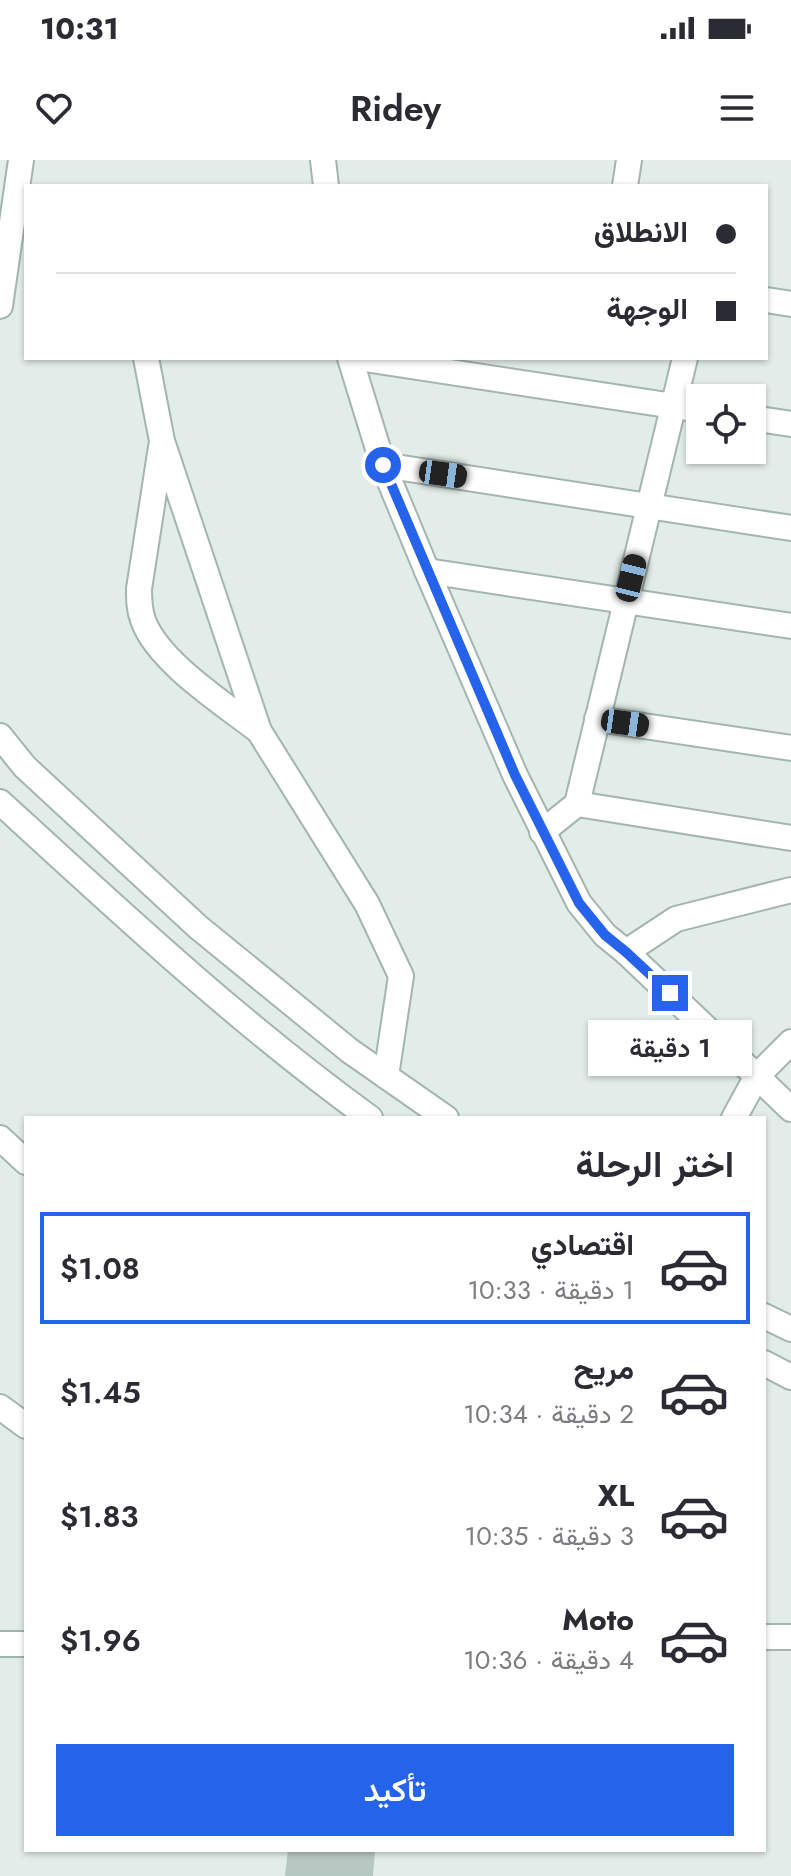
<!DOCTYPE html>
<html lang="ar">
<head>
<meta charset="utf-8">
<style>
	:root { --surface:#fff; --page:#f7f7f7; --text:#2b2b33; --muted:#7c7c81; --line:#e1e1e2; --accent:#2563eb }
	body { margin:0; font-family:Jost,Vazirmatn,sans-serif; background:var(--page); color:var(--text); direction:rtl; height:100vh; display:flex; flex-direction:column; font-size:30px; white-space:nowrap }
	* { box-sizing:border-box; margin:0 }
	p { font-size:26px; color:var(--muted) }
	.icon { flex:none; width:44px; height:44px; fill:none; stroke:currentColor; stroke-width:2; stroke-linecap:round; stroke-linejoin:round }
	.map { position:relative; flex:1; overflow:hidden; direction:ltr }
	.panel { position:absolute; left:24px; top:956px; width:742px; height:736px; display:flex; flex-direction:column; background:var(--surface); border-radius:0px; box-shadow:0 2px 6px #0004; direction:rtl }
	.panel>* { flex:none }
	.hud { position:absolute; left:24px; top:24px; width:744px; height:176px; border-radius:0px; box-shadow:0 2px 6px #0004; direction:rtl; display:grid; align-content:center; height:176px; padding:0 32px; background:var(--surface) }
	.tools { position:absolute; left:686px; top:224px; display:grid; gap:16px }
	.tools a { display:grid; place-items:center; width:80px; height:80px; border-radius:0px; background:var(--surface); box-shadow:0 2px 6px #0004; font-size:40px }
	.end { position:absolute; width:36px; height:36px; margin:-18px; border:10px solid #2563eb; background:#fff; box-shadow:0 0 0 4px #fff }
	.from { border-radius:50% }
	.bubble { position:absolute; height:56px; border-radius:0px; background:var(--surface); box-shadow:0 2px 6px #0004; font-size:26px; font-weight:600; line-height:56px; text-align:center; direction:rtl }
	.car { position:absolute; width:24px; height:48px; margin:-24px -12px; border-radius:10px; box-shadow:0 0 6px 2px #0007; background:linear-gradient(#222 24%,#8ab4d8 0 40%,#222 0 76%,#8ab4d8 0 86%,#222 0) }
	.hud b { display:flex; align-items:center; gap:28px; height:76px; font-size:30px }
	.hud b+b { border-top:2px solid var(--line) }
	.hud i { width:20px; height:20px; background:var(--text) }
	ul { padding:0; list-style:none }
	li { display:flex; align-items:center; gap:24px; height:112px; margin:0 16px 12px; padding:0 16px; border:4px solid transparent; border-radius:0px }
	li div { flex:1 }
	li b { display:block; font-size:30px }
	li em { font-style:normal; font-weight:600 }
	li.on { border-color:var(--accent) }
	li>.icon { width:72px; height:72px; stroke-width:1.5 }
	h2 { padding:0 32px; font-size:36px; line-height:96px }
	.action { display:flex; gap:16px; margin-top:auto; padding:16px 32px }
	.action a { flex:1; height:92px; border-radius:0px; background:var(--accent); color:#fff; font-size:32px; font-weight:600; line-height:92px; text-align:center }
	.status { display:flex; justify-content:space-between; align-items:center; height:56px; padding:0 40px; background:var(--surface); direction:ltr }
	.status svg { height:22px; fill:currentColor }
	header { display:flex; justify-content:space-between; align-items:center; height:104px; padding:0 32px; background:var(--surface); font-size:36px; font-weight:600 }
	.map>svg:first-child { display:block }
	.building { fill:#b7c8c2; stroke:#b4c7c0; stroke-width:2 }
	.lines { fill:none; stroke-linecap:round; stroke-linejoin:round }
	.minor-casing { stroke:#a4b5b1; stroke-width:28 }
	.minor { stroke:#fff; stroke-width:24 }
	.route { stroke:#2563eb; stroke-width:10 }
</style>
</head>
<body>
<div class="status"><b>10:31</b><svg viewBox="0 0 49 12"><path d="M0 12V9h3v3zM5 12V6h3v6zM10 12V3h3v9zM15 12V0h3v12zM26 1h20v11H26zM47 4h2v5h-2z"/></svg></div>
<header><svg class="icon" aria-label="menu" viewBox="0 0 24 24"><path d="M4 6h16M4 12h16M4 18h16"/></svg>Ridey<svg class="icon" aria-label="heart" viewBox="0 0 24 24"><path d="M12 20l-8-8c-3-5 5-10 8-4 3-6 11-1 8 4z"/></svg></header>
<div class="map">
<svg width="791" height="1716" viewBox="0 0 791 1716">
	<rect width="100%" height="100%" fill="#e2ede9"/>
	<!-- building -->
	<polygon class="building" points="289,1690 374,1690 372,1716 286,1716"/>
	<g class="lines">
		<!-- minor casing -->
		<g class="minor-casing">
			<g id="minor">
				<polyline points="323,0 326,26"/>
				<polyline points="625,26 629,0"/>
				<polyline points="766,140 791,144"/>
				<polyline points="0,146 21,0"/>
				<polyline points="146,198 162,281 259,571 367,744 401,816 386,916"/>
				<polyline points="350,198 383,305 427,411 515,615 579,743 605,775 626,792 791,949"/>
				<polyline points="358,198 700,250"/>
				<polyline points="752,258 791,264"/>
				<path d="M 161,287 L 139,429 C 139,440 139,449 143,460 C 157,501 224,544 259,571"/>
				<polyline points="383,305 791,368"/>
				<polyline points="427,411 791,466"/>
				<polyline points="597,559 791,588"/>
				<polyline points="0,576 25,607 198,767 350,891 446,958"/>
				<path d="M 0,642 C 120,752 239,863 370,958"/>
				<polyline points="577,644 791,678"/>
				<polyline points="542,672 577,644 685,198"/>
				<polyline points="626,792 676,759 791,730"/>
				<polyline points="734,958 757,916 791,882"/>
				<polyline points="0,978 26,1002"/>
				<polyline points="764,1156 791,1169"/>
				<polyline points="764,1203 791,1217"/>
				<polyline points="0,1247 26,1266"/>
				<polyline points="764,1477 791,1477"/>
				<polyline points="0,1484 26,1484"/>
			</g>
		</g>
		<!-- minor -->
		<use href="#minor" class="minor"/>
	</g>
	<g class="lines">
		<!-- route -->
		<polyline class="route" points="383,305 515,615 579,743 605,775 626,792 670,833"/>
	</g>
</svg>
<div class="tools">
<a><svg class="icon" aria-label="locate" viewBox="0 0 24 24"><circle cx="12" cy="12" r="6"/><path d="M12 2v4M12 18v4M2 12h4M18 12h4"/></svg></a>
</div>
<i class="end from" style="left:383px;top:305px"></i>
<i class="end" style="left:670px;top:833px"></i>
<div class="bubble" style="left:588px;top:860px;width:164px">1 دقيقة</div>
<i class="car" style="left:443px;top:314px;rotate:98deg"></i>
<i class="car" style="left:631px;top:418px;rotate:14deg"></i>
<i class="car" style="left:625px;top:563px;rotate:98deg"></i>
<div class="hud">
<b><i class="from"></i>الانطلاق</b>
<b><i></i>الوجهة</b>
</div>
<section class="panel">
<h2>اختر الرحلة</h2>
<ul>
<li class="on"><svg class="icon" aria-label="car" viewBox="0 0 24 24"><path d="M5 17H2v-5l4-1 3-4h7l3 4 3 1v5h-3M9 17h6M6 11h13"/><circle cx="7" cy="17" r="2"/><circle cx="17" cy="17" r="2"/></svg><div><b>اقتصادي</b><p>1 دقيقة · 10:33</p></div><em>$1.08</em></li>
<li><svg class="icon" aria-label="car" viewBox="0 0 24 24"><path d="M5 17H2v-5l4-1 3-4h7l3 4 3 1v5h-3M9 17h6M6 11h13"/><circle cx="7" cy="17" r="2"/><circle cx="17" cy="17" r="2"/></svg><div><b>مريح</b><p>2 دقيقة · 10:34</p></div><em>$1.45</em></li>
<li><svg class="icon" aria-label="car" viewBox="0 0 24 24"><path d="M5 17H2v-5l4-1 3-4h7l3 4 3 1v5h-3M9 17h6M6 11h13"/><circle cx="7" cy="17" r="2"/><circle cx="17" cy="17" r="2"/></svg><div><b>XL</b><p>3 دقيقة · 10:35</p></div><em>$1.83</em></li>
<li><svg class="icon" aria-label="car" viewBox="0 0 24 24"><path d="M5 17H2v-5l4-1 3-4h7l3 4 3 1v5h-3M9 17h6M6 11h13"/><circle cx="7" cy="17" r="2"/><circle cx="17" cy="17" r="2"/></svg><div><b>Moto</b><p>4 دقيقة · 10:36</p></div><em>$1.96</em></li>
</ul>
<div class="action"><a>تأكيد</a></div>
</section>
</div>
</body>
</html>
